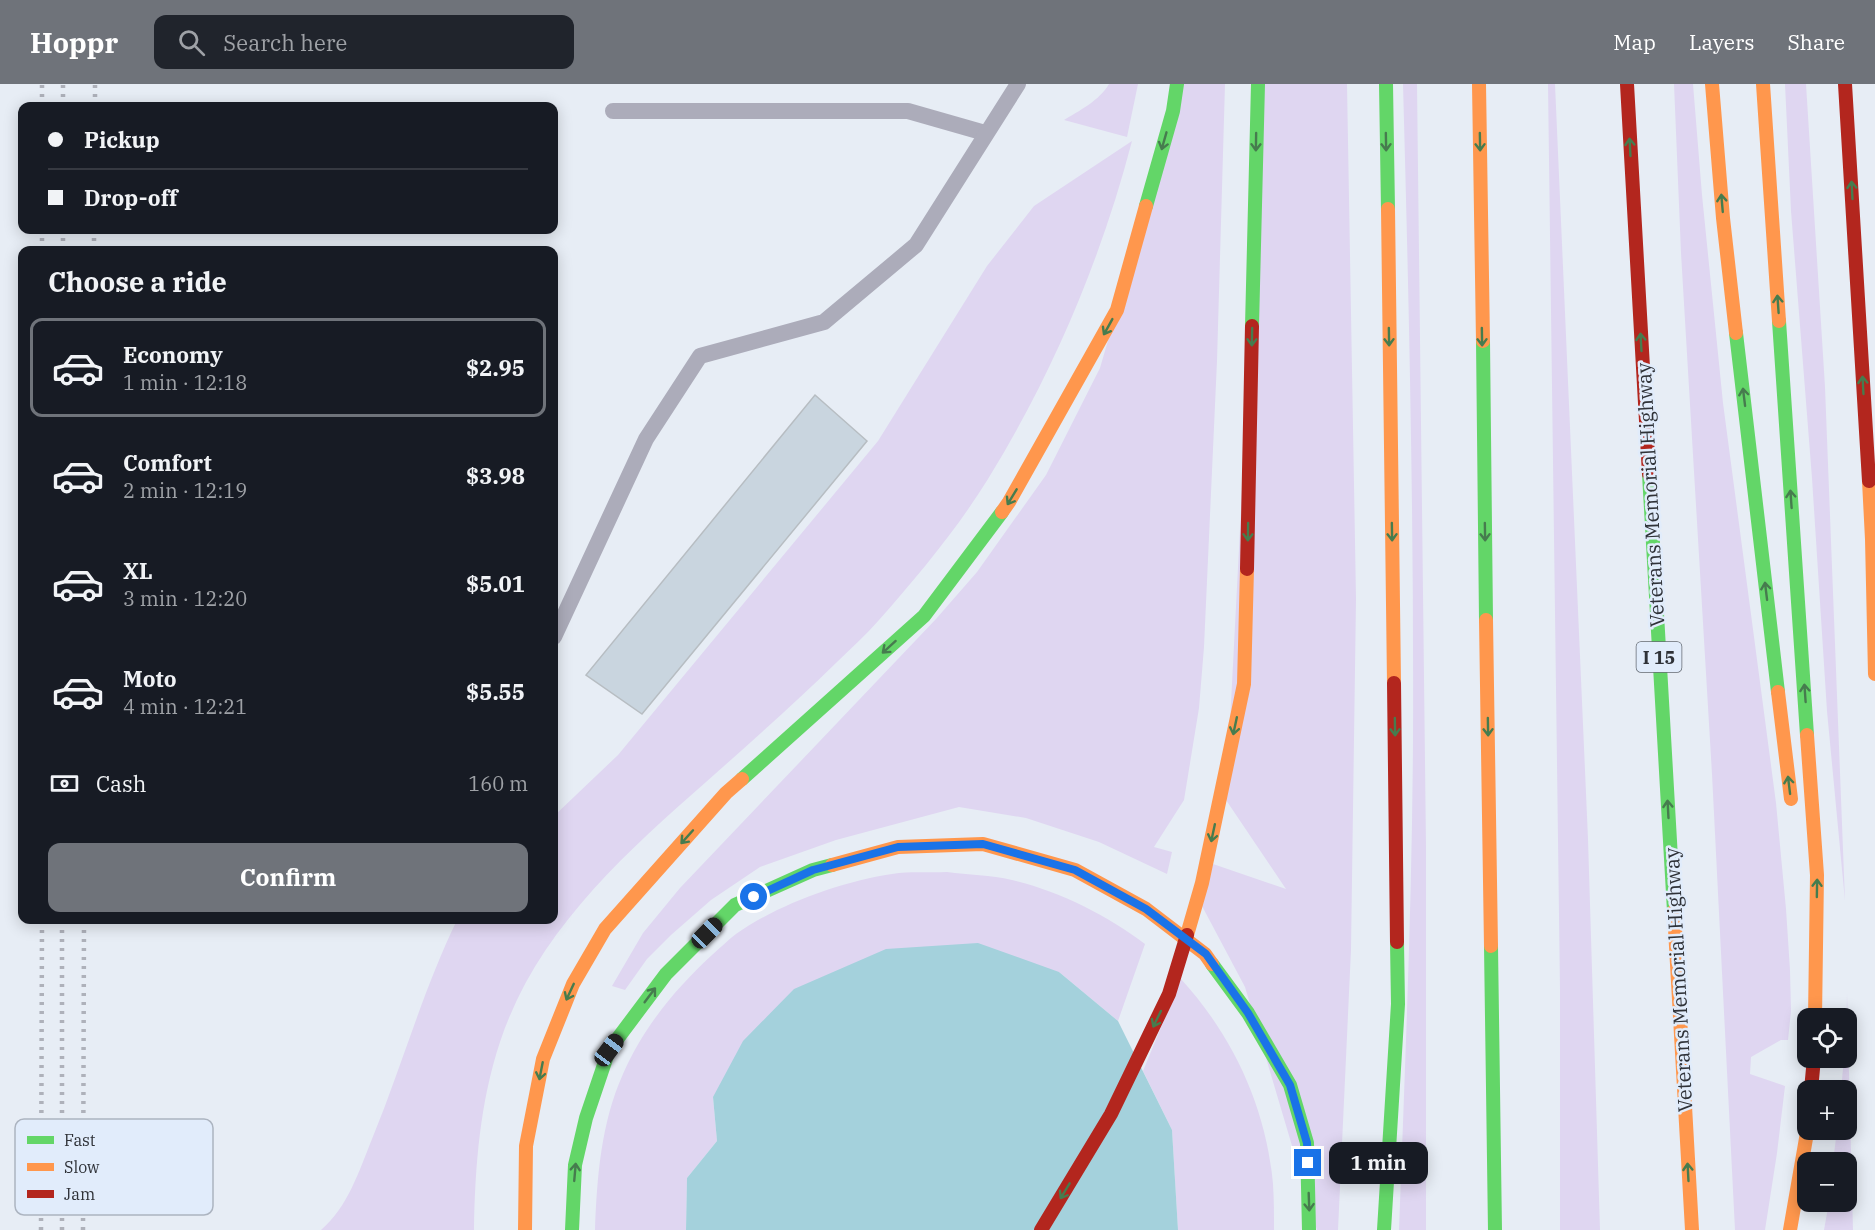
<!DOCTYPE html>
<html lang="en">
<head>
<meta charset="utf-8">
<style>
	:root { --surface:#171b24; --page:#20242c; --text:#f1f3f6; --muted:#9ea1a6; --line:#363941; --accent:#6f737a }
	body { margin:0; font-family:"IBM Plex Serif",serif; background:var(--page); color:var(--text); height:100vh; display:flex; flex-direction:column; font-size:22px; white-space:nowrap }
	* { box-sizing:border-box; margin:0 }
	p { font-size:20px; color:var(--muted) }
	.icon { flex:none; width:33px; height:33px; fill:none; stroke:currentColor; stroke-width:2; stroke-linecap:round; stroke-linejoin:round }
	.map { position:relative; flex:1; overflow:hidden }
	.details { position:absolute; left:18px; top:162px; width:540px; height:678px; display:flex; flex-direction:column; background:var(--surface); border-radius:12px; box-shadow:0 3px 15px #0003 }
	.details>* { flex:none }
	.guide { position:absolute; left:18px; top:18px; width:540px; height:132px; border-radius:12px; box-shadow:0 3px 15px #0003; display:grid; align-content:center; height:132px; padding:0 30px; background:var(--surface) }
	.controls { position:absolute; left:1797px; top:924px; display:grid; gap:12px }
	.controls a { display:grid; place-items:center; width:60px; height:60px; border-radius:12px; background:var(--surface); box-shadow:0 3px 15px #0003; font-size:30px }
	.end { position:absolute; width:27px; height:27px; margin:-14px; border:8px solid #1a73e8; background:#fff; box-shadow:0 0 0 3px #fff }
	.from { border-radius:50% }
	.bubble { position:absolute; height:42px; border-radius:12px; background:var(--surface); box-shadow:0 3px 15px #0003; font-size:20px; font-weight:700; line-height:42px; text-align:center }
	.car { position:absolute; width:18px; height:36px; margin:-18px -9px; border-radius:8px; box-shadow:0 0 4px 2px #0007; background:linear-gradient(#222 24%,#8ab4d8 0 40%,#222 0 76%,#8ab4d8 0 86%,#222 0) }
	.guide b { display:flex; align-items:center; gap:21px; height:57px; font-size:22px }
	.guide b+b { border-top:2px solid var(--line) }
	.guide i { width:15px; height:15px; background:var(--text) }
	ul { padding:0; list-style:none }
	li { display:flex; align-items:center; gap:18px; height:99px; margin:0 12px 9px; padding:0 18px; border:3px solid transparent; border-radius:12px }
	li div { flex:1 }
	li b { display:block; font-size:22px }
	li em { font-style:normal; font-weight:700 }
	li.selected { border-color:var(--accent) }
	li>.icon { width:54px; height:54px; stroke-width:1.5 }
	h2 { padding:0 30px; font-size:27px; line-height:72px }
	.pay { display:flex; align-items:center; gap:15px; height:66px; padding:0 30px; font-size:22px }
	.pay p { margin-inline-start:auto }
	.primary-button { display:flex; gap:12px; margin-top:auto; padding:12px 30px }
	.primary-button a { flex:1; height:69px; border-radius:12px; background:var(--accent); color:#fff; font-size:24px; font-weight:700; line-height:69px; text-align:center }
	header { display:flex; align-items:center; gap:36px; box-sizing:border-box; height:84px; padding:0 30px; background:var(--accent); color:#fff }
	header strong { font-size:28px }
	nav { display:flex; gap:33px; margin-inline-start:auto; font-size:21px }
	.search { width:420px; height:54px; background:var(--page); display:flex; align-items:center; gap:15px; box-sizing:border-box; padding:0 21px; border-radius:12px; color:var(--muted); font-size:22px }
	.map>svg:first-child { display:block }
	.green { fill:#dfd6f1 }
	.water { fill:#a4d1dc }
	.building { fill:#c9d5df; stroke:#b7bdc2; stroke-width:1.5 }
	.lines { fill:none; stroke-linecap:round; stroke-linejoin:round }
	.lane { stroke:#acacba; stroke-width:16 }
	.fast { stroke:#63d668; stroke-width:14 }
	.slow { stroke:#ff974d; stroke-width:14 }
	.jam { stroke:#b3261e; stroke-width:14 }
	.rail { stroke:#aeb1ba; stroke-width:4.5; stroke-dasharray:3 6; stroke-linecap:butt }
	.oneway { stroke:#467c4e }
	.route { stroke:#1a73e8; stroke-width:8 }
	.labels { text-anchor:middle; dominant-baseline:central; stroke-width:5; stroke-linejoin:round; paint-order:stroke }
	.shield { fill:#e1ecfb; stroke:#646a72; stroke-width:1.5 }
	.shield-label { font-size:18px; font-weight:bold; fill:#2f3238 }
	.street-label { font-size:20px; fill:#2f3238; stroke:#e1ecfb }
	.key { fill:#e1ecfb; stroke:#acb4c0; stroke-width:1.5 }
	.key-label { font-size:16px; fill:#2f3238 }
</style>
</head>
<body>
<header>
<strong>Hoppr</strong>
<div class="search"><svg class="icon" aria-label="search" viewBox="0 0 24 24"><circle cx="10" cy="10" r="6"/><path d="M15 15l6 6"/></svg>Search here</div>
<nav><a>Map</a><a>Layers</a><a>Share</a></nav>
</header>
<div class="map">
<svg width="1875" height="1146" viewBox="0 0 1875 1146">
	<rect width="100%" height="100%" fill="#e7edf5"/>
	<!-- green -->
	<g class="green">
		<path d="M 1109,0 L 1138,0 L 1127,53 L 1064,36 C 1079,27 1100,16 1109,0 Z"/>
		<polygon points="1183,0 1225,0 1217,277 1204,563 1199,624 1184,716 1154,763 1172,768 1167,790 1099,758 1026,734 959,723 836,756 760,783 711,816 671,851 647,875 625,906 612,902 643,849 680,804 936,535 977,488 1046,391 1100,284"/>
		<polygon points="1263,0 1347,0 1356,515 1351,866 1338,1146 1317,1146 1245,903 1202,822 1213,780 1286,805 1226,716"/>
		<path d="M 1403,0 L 1417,0 L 1426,763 L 1426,1146 L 1399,1146 C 1405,983 1412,820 1413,657 C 1414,438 1409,219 1403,0 Z"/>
		<polygon points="1548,0 1555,0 1588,755 1600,1146 1560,1146 1560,906"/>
		<polygon points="1674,0 1693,0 1702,111 1723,319 1776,719 1786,825 1790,886 1791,927 1788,956 1781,956 1751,973 1750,990 1785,1002 1777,1069 1765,1146 1735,1146 1712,690 1681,169"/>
		<polygon points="1785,0 1806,0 1825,303 1845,817 1827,627 1812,394 1791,127"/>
		<path d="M 1132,57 C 1101,176 1052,291 988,395 C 957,445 918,492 879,536 C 866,551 851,564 837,578 C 795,619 750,659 706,698 C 623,771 536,849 500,958 C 480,1018 475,1082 474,1146 L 321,1146 C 348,1123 359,1087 372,1055 C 402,982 423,906 457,836 L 554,836 L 554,732 L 618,671 L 878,357 L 987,182 L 1034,122 Z"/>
		<path d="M 947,788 C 968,791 991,791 1012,796 C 1059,807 1107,831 1145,860 L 1118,937 L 1059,888 L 713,1013 L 717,1057 L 687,1094 L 686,1146 L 595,1146 C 597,1093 601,1039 623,990 C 643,944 675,905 712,871 C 720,864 728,856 736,850 C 779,820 840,798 892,790 C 910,787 929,789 947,788 Z"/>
		<path d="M 1181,895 C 1233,952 1266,1023 1273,1100 C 1274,1115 1274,1131 1274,1146 L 1178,1146 L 1172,1046 L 1143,987 Z"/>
		<polygon points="1847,909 1853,1146 1824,1146 1829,1118 1846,1118 1846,1078 1833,1078 1837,1046 1846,1046 1846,1006 1841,1006 1844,974 1846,974"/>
	</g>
	<!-- water -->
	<polygon class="water" points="978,859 1059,888 1118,937 1172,1046 1178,1146 686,1146 687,1094 717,1057 713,1013 743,957 794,905 886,865"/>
	<!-- building -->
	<polygon class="building" points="815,311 867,357 642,630 586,591"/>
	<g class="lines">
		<!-- lane -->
		<g class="lane">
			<polyline points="613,27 908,27 985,49"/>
			<polyline points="554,553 646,355 700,272 824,238 916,161 1018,0"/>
		</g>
		<!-- fast -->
		<g class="fast">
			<polyline points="1386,0 1388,125"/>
			<polyline points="1146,122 1173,27 1177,0"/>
			<polyline points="1779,237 1807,651"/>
			<polyline points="1252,242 1258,0"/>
			<polyline points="1736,249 1778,608"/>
			<polyline points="1483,257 1486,536"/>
			<polyline points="1649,390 1674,827"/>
			<polyline points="742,695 924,532 1002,428"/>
			<polyline points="1491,862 1495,1146"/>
			<polyline points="1212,880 1248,929 1290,1001 1307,1059 1309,1146"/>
			<polyline points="572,1146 575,1081 586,1034 609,966 666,890 735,821 813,786 832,781"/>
			<polyline points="1384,1146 1398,920 1397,858"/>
		</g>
		<!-- slow -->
		<g class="slow">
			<polyline points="1479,0 1483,257"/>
			<polyline points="1712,0 1723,134 1736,249"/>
			<polyline points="1763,0 1779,237"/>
			<polyline points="1388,125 1394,599"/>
			<polyline points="1869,397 1872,455 1875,590"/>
			<polyline points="1002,428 1009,418 1117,226 1146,122"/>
			<polyline points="1486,536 1491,862"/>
			<polyline points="1778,608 1791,715"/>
			<polyline points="1807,651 1817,791 1815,934"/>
			<polyline points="832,781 898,763 983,760 1075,786 1146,825 1205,870 1212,880"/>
			<polyline points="1674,827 1692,1146"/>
			<polyline points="1187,851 1202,799 1244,600 1247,485"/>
			<polyline points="525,1146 526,1062 543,975 573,900 605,845 726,709 742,695"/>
			<polyline points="1790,1146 1808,1043"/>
		</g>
		<!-- jam -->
		<g class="jam">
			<polyline points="1627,0 1649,390"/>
			<polyline points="1845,0 1869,397"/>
			<polyline points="1247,485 1252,242"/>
			<polyline points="1394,599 1397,858"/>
			<polyline points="1811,1006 1814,974"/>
			<polyline points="1041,1146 1111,1030 1169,910 1187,851"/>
		</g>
		<!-- rail -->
		<g class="rail">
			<polyline points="42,22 42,0"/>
			<polyline points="63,22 63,0"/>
			<polyline points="95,22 95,0"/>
			<polyline points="42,166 42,146"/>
			<polyline points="63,166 63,146"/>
			<polyline points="94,166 94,146"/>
			<polyline points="41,1146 42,836"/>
			<polyline points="62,1146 62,836"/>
			<polyline points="83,1146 84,836"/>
		</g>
	</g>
	<!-- one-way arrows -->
	<defs><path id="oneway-shaft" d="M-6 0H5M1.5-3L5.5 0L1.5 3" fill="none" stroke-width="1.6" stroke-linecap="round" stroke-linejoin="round" transform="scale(1.5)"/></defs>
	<g class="oneway">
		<use href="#oneway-shaft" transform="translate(1164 57) rotate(106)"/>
		<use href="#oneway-shaft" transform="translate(1256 58) rotate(91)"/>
		<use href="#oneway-shaft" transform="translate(1386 58) rotate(89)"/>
		<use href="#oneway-shaft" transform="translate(1480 58) rotate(89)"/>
		<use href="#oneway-shaft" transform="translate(1630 63) rotate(-93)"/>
		<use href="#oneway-shaft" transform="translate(1852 106) rotate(-93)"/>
		<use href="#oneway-shaft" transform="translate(1722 119) rotate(-95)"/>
		<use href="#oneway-shaft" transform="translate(1778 220) rotate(-94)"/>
		<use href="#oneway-shaft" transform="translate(1108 243) rotate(119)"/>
		<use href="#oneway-shaft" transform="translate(1252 253) rotate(91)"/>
		<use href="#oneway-shaft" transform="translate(1389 253) rotate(89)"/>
		<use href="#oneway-shaft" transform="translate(1482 253) rotate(89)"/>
		<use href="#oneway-shaft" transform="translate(1641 258) rotate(-93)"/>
		<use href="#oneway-shaft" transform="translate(1863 301) rotate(-93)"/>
		<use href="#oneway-shaft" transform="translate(1744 313) rotate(-97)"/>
		<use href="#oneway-shaft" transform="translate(1012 413) rotate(121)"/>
		<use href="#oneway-shaft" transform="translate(1791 415) rotate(-94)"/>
		<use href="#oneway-shaft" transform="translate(1248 448) rotate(91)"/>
		<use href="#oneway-shaft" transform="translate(1392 448) rotate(89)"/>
		<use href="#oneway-shaft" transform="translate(1485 448) rotate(89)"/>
		<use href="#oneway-shaft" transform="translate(1766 507) rotate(-97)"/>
		<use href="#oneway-shaft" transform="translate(889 563) rotate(138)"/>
		<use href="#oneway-shaft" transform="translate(1805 609) rotate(-94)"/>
		<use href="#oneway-shaft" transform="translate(1235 642) rotate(102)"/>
		<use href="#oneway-shaft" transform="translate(1395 643) rotate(89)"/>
		<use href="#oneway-shaft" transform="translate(1488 643) rotate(89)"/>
		<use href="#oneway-shaft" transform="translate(1789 701) rotate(-97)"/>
		<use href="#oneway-shaft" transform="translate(1668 725) rotate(-93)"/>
		<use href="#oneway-shaft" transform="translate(1213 749) rotate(102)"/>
		<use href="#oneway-shaft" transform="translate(687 753) rotate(132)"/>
		<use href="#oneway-shaft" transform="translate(1817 804) rotate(-89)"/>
		<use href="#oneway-shaft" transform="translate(570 908) rotate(115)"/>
		<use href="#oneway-shaft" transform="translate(650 911) rotate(-53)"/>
		<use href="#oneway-shaft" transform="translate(1157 935) rotate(116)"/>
		<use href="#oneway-shaft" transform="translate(541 987) rotate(101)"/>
		<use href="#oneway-shaft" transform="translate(575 1088) rotate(-85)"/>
		<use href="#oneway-shaft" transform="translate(1688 1088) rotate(-93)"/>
		<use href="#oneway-shaft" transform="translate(1065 1107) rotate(121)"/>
		<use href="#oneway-shaft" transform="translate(1309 1118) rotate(88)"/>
	</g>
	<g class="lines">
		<!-- route -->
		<polyline class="route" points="754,813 813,786 898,763 983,760 1075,786 1146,825 1206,870 1248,929 1290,1001 1307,1059 1308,1079"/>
	</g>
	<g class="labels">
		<!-- shield labels -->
		<rect class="shield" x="1636.5" y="558" width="45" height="30" rx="4.5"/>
		<g class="shield-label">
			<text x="1659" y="573">I 15</text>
		</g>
		<!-- street labels -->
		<g class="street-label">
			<text transform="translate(1650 411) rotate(-93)">Veterans Memorial Highway</text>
			<text transform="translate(1678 896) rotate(-93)">Veterans Memorial Highway</text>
		</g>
	</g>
	<!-- legend -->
	<rect x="15" y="1035" width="198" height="96" rx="9" class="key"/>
	<rect x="27" y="1052" width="27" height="8" fill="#63d668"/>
	<rect x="27" y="1079" width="27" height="8" fill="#ff974d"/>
	<rect x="27" y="1106" width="27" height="8" fill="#b3261e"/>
	<g class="key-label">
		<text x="64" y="1062">Fast</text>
		<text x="64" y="1089">Slow</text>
		<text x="64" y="1116">Jam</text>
	</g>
</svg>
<div class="controls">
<a><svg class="icon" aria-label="locate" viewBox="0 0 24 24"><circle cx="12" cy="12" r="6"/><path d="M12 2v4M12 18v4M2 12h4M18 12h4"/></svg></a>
<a>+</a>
<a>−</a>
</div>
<i class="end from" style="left:754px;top:813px"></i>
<i class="end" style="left:1308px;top:1079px"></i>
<div class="bubble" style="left:1329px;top:1058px;width:99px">1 min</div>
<i class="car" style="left:707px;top:849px;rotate:45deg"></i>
<i class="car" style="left:609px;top:966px;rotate:37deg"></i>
<div class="guide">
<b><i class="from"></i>Pickup</b>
<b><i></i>Drop-off</b>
</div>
<section class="details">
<h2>Choose a ride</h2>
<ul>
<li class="selected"><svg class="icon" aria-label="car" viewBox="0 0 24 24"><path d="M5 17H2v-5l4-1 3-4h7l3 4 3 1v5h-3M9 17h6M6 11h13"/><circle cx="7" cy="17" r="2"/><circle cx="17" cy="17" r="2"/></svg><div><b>Economy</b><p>1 min · 12:18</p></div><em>$2.95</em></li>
<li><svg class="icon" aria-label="car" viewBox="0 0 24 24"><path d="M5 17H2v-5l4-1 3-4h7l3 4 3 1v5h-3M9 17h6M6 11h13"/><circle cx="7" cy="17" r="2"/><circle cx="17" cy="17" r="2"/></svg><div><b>Comfort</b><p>2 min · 12:19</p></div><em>$3.98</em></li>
<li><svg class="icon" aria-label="car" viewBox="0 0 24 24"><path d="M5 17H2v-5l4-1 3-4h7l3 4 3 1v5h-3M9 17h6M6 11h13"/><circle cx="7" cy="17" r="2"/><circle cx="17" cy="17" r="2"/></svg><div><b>XL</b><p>3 min · 12:20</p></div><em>$5.01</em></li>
<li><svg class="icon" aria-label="car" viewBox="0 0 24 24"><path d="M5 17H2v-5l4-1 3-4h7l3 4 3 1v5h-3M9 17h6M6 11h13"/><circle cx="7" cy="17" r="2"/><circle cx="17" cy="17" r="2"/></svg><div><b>Moto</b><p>4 min · 12:21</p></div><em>$5.55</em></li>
</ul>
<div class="pay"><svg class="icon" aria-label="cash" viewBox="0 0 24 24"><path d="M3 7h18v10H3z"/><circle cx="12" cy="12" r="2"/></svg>Cash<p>160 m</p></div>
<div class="primary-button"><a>Confirm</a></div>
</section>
</div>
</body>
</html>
